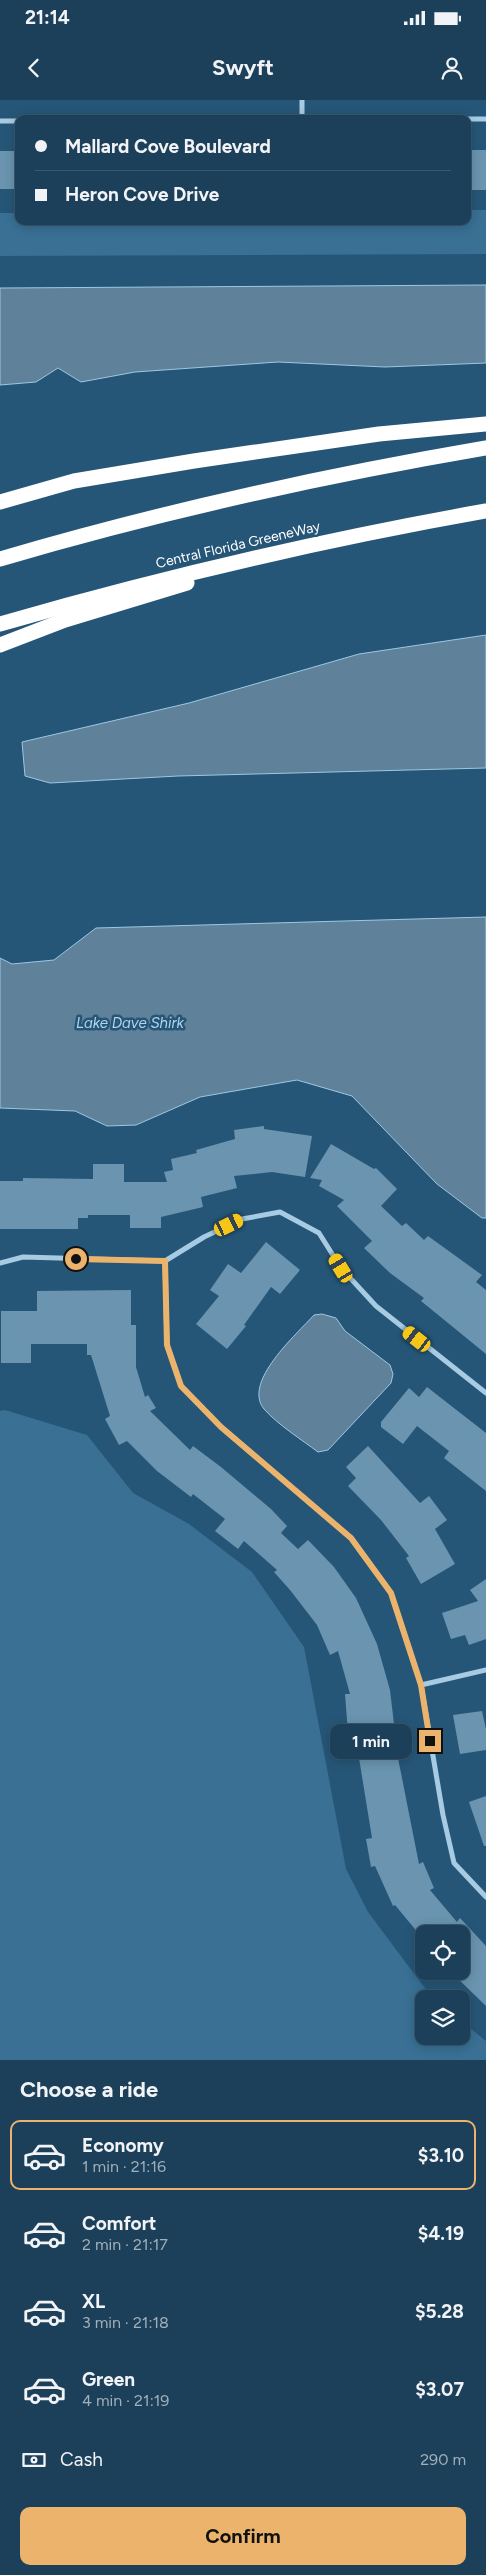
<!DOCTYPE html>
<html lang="en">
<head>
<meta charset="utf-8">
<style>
	:root { --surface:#1c4059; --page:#25475f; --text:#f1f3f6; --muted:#a0afba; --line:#3a596f; --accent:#ebb36c }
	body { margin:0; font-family:Figtree,sans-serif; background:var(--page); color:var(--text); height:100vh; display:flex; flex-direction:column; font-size:19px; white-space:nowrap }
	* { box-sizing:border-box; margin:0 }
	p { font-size:16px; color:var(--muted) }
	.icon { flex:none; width:28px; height:28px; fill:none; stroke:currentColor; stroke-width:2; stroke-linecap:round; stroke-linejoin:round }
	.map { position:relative; height:1960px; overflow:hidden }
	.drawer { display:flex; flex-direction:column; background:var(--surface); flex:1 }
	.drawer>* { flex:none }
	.banner { position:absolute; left:15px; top:15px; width:456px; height:110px; border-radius:10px; box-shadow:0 2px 12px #0003,0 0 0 1px var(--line); display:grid; align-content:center; height:110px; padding:0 20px; background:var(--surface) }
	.tools { position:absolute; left:415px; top:1825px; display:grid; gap:10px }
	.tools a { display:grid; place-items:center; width:55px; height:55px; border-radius:10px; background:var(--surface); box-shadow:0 2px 12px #0003,0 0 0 1px var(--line); font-size:25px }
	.end { position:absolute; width:22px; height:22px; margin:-11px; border:6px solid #ebb36c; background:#111; box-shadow:0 0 0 2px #111 }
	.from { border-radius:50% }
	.bubble { position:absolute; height:35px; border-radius:10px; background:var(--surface); box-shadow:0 2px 12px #0003,0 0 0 1px var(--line); font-size:16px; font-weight:700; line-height:35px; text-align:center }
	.car { position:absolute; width:15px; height:30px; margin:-15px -8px; border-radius:6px; box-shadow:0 0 4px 1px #0007; background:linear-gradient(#f5c518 24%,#345 0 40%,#f5c518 0 76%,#345 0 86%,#f5c518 0) }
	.banner b { display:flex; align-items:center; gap:18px; height:48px; font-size:19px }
	.banner b+b { border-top:1px solid var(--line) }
	.banner i { width:12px; height:12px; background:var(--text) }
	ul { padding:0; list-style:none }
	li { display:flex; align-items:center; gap:15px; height:70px; margin:0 10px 8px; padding:0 10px; border:2px solid transparent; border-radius:10px }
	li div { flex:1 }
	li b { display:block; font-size:19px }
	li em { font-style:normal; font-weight:700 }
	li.active { border-color:var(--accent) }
	li>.icon { width:45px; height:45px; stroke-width:1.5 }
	h2 { padding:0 20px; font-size:22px; line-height:60px }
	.pay { display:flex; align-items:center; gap:12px; height:55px; padding:0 20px; font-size:19px }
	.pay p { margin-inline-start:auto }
	.action { display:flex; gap:10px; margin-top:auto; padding:10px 20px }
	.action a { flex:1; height:58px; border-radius:10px; background:var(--accent); color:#111; font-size:20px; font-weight:700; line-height:58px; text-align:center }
	.status { display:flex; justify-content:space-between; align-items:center; height:35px; padding:0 25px; background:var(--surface); direction:ltr }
	.status svg { height:14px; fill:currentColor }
	header { display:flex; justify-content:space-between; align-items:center; height:65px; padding:0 20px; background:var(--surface); font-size:22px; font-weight:700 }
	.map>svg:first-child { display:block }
	.green { fill:#397094 }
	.water { fill:#5f829a; stroke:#9cc8e3 }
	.building { fill:#6a94af }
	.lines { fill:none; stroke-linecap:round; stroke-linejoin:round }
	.minor { stroke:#a7cbe2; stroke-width:5 }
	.motorway { stroke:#fff; stroke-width:15 }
	.route { stroke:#ebb36c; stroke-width:6 }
	.labels { text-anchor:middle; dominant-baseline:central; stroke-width:5; stroke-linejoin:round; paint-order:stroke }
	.street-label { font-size:14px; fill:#fff; stroke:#265677 }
	.water-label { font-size:15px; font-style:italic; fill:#b2d5ea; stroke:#265677 }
</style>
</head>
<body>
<div class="status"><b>21:14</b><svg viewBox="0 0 49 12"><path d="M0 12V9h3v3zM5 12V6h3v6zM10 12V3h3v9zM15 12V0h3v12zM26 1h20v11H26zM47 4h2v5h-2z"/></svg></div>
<header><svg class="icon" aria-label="back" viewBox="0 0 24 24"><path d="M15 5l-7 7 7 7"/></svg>Swyft<svg class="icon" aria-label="person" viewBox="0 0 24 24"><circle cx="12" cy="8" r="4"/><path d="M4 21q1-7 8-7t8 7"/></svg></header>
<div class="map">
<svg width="486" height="1960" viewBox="0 0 486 1960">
	<rect width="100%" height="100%" fill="#265677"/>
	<!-- green -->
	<g class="green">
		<polygon points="468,110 486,110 486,154 0,156 0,113 19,113 19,121 468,121"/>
		<polygon points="5,1310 87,1335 133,1393 189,1424 252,1472 304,1547 346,1769 368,1812 433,1899 424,1899 424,1936 461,1936 461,1921 486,1941 486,1960 0,1960 0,1311"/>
	</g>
	<!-- water -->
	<g class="water">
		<polygon points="486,185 486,263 385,267 278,262 135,272 81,282 58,268 36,282 0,285 0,188"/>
		<polygon points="486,535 486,668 178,676 50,683 25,676 22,642 189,603 359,554"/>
		<polygon points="486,817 486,1118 482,1118 437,1084 352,996 297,980 200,997 136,1025 107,1026 75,1011 0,1008 0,858 12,864 54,860 96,828"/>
		<path d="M 322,1214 L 336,1218 L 345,1231 L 390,1265 L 393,1274 L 391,1283 L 328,1350 L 318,1352 C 302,1340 277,1324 264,1309 C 242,1282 297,1234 314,1215 Z"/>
	</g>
	<!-- building -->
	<g class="building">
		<rect x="468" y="50" width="18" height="40"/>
		<rect x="0" y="51" width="19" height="38"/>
		<polygon points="264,1026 264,1029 312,1036 305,1077 272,1072 234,1076 237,1088 201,1097 203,1107 161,1117 161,1128 130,1128 130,1115 88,1115 88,1118 78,1118 78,1129 0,1129 0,1081 23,1081 23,1078 93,1079 93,1064 124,1064 124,1082 167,1082 164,1072 173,1070 171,1059 197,1053 196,1050 235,1039 234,1030"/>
		<polygon points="331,1044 374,1069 376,1068 397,1089 381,1106 402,1126 406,1123 424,1140 428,1136 482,1175 476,1182 486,1190 486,1254 421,1201 424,1198 390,1173 364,1148 372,1141 337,1106 344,1100 319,1086 322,1080 310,1078"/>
		<polygon points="266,1142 300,1170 280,1194 271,1187 244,1225 246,1226 227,1249 196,1224 219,1196 210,1190 228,1164 241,1173"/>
		<polygon points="131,1190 131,1225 136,1225 136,1267 145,1297 148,1295 156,1308 150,1311 190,1350 193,1346 221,1367 271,1409 287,1426 281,1433 298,1449 308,1440 334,1467 356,1498 377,1544 390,1590 398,1658 419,1764 423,1762 434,1788 430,1790 457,1822 460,1818 486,1846 486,1906 454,1875 461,1871 461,1834 419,1834 395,1805 393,1806 375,1766 371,1767 366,1739 372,1738 359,1658 350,1659 345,1594 350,1594 338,1551 330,1555 317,1525 290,1490 274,1472 277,1470 244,1441 238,1449 215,1431 225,1419 193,1394 191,1397 157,1371 127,1341 119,1345 105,1319 110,1316 91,1255 87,1255 87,1244 31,1244 31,1263 1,1263 1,1211 37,1211 37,1191"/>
		<polygon points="427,1287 486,1333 486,1391 444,1358 449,1351 417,1326 403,1344 381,1327 381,1322 409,1288 419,1297"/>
		<polygon points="368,1346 420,1403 429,1396 447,1420 435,1429 455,1464 421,1484 406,1458 409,1456 381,1420 348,1386 356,1378 346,1367"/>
		<polygon points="486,1479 486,1539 469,1545 465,1535 451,1539 442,1513 478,1501 470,1490"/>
		<polygon points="482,1611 486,1629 486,1650 460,1654 453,1615"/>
		<polygon points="486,1696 486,1746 484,1746 469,1702"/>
	</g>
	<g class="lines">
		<!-- minor -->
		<g class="minor">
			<polyline points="302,19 302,0"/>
			<polyline points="468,19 486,19"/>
			<polyline points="0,21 19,21"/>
			<polyline points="165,1161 167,1245 181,1286 221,1327 351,1438 391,1493 421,1585 443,1715 454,1763 486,1797"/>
			<polyline points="0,1163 23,1157 165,1161 204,1137 242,1119 280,1112 319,1133 341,1168 376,1206 486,1293"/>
			<polyline points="421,1585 486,1570"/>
		</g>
		<!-- motorway -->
		<g class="motorway">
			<polyline points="0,402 74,381 194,361 379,334 486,324"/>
			<path d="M 0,459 C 160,412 322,376 486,348"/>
			<path d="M 0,524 C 160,478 322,440 486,411"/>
			<polyline points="0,545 65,520 187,483"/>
		</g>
	</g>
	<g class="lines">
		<!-- route -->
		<polyline class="route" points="76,1159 165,1161 167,1245 181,1286 221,1327 351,1438 391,1493 421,1585 430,1641"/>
	</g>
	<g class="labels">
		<!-- street labels -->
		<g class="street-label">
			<text transform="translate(238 445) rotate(-13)">Central Florida GreeneWay</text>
		</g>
		<!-- water labels -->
		<g class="water-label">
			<text x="130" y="923">Lake Dave Shirk</text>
		</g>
	</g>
</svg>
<div class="tools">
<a><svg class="icon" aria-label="locate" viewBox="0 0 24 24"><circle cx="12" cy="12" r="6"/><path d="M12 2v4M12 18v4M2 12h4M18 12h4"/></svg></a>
<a><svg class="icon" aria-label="layers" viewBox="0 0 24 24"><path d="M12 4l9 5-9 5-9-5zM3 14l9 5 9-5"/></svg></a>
</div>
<i class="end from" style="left:76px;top:1159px"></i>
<i class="end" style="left:430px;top:1641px"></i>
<div class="bubble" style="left:330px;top:1624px;width:82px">1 min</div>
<i class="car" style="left:229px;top:1125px;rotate:64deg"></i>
<i class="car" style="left:341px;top:1168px;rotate:329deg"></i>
<i class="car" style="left:417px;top:1239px;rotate:308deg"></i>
<div class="banner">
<b><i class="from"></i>Mallard Cove Boulevard</b>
<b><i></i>Heron Cove Drive</b>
</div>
</div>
<section class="drawer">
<h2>Choose a ride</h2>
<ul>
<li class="active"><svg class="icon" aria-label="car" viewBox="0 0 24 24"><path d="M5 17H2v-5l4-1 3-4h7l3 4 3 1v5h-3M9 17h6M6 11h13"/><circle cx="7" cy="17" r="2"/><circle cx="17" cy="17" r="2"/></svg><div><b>Economy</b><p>1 min · 21:16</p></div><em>$3.10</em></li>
<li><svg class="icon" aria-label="car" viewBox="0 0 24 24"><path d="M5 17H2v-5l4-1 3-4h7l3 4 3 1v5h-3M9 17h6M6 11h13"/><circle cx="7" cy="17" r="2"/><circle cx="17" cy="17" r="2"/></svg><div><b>Comfort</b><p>2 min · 21:17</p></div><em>$4.19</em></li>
<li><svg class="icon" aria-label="car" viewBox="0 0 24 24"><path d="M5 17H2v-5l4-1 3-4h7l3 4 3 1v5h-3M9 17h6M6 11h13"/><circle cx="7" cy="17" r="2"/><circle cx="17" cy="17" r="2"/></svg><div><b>XL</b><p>3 min · 21:18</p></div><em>$5.28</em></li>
<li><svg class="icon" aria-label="car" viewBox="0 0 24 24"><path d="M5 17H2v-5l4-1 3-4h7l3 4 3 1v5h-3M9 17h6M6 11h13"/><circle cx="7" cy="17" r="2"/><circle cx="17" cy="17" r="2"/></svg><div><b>Green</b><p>4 min · 21:19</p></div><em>$3.07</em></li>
</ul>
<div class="pay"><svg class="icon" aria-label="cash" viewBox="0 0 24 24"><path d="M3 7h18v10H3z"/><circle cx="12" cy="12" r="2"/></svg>Cash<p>290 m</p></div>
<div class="action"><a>Confirm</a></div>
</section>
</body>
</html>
